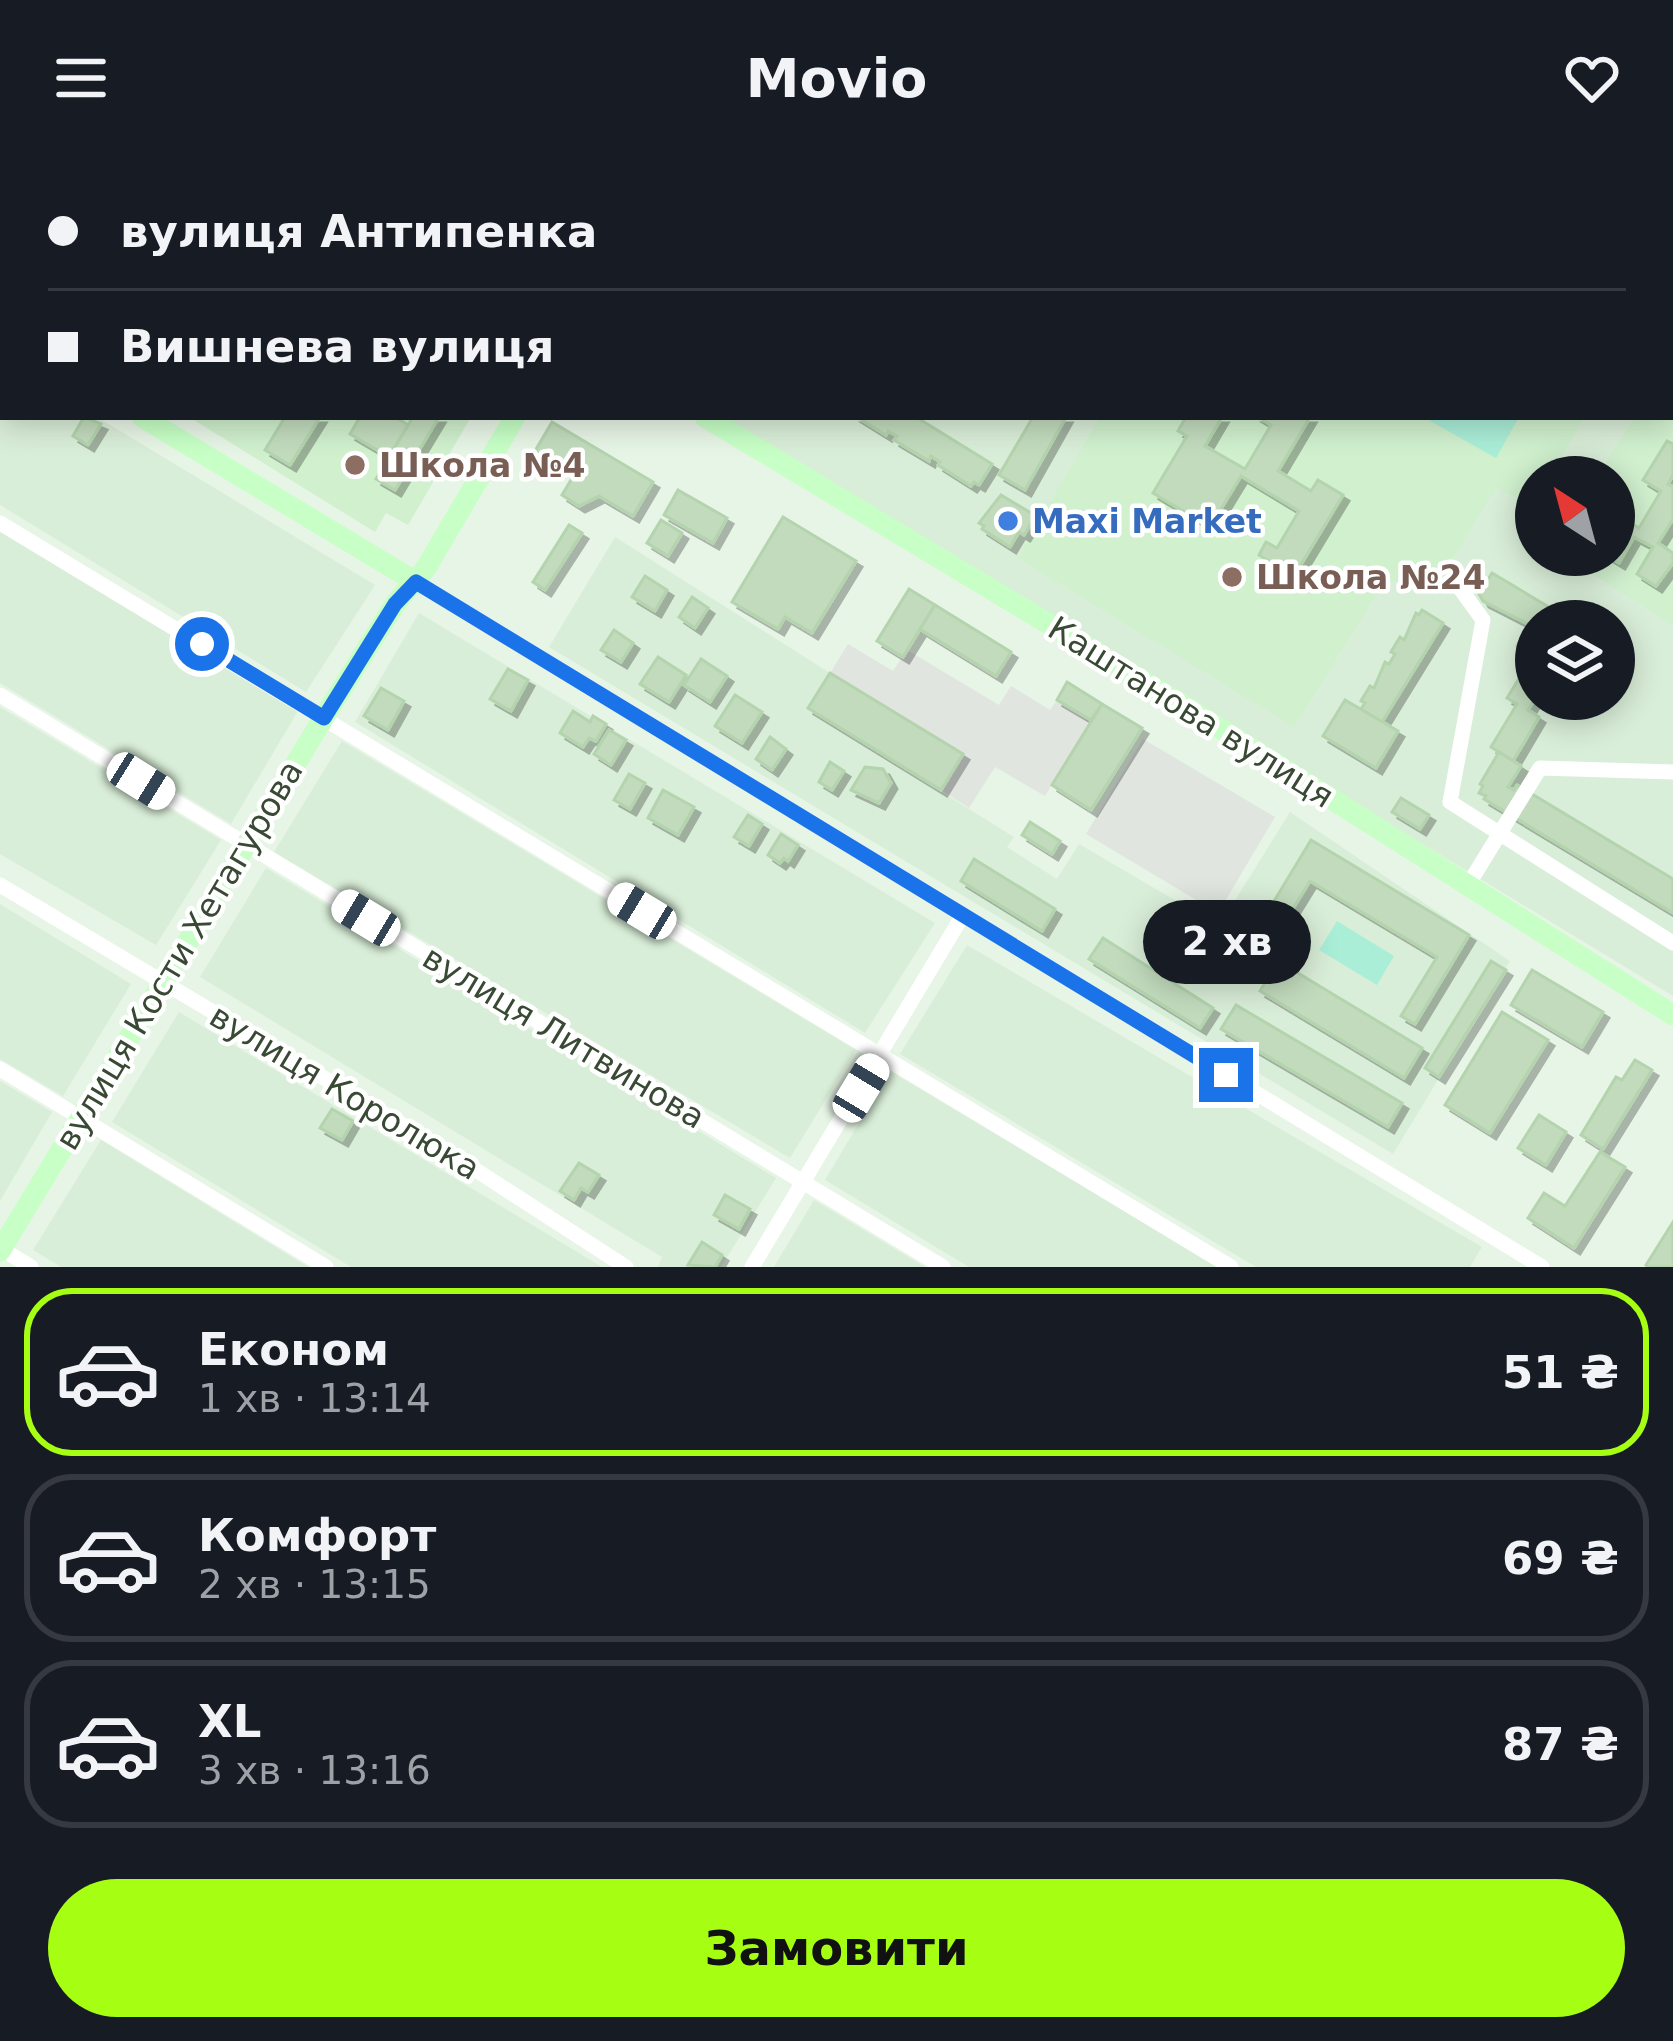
<!DOCTYPE html>
<html lang="uk">
<head>
<meta charset="utf-8">
<style>
	:root { --surface:#171b24; --page:#20242c; --text:#f1f3f6; --muted:#9ea1a6; --line:#363941; --accent:#a6ff13 }
	body { margin:0; font-family:"DejaVu Sans",sans-serif; background:var(--page); color:var(--text); height:100vh; display:flex; flex-direction:column; font-size:45px; white-space:nowrap }
	* { box-sizing:border-box; margin:0 }
	p { font-size:39px; color:var(--muted) }
	.icon { flex:none; width:66px; height:66px; fill:none; stroke:currentColor; stroke-width:2; stroke-linecap:round; stroke-linejoin:round }
	.map { position:relative; height:1111px; overflow:hidden }
	.details { display:flex; flex-direction:column; background:var(--surface); flex:1 }
	.details>* { flex:none }
	.banner { position:absolute; left:0px; top:0px; width:1674px; height:264px; box-shadow:0 6px 30px #0003; display:grid; align-content:center; height:264px; padding:0 48px; background:var(--surface) }
	.needle { width:78px; rotate:324deg }
	.fabs { position:absolute; left:1515px; top:300px; display:grid; gap:24px }
	.fabs a { display:grid; place-items:center; width:120px; height:120px; border-radius:50%; background:var(--surface); box-shadow:0 6px 30px #0003; font-size:60px }
	.end { position:absolute; width:54px; height:54px; margin:-27px; border:15px solid #1a73e8; background:#fff; box-shadow:0 0 0 6px #fff }
	.from { border-radius:50% }
	.bubble { position:absolute; height:84px; border-radius:42px; background:var(--surface); box-shadow:0 6px 30px #0003; font-size:39px; font-weight:700; line-height:84px; text-align:center }
	.car { position:absolute; width:36px; height:72px; margin:-36px -18px; border-radius:15px; box-shadow:0 0 9px 3px #0007; background:linear-gradient(#fff 24%,#345 0 40%,#fff 0 76%,#345 0 86%,#fff 0) }
	.banner b { display:flex; align-items:center; gap:42px; height:114px; font-size:45px }
	.banner b+b { border-top:3px solid var(--line) }
	.banner i { width:30px; height:30px; background:var(--text) }
	ul { padding:21px 0 0; list-style:none }
	li { display:flex; align-items:center; gap:36px; height:168px; margin:0 24px 18px; padding:0 24px; border:6px solid var(--line); border-radius:48px }
	li div { flex:1 }
	li b { display:block; font-size:45px }
	li em { font-style:normal; font-weight:700 }
	li.current { border-color:var(--accent) }
	li>.icon { width:108px; height:108px; stroke-width:1.5 }
	.cta { display:flex; gap:24px; margin-top:auto; padding:24px 48px }
	.cta a { flex:1; height:138px; border-radius:72px; background:var(--accent); color:#111; font-size:48px; font-weight:700; line-height:138px; text-align:center }
	header { display:flex; justify-content:space-between; align-items:center; height:156px; padding:0 48px; background:var(--surface); font-size:54px; font-weight:700 }
	.map>svg:first-child { display:block }
	.residential { fill:#d9eed8; fill-rule:evenodd }
	.education { fill:#d0f0ce }
	.green { fill:#aaeed8 }
	.parking { fill:#e0e5df }
	.building { fill:#c2dbbd; stroke:#b3d4ad; stroke-width:3; filter:url(#shadow) }
	.lines { fill:none; stroke-linecap:round; stroke-linejoin:round }
	.street { stroke:#fff; stroke-width:15 }
	.secondary { stroke:#c7ffc6; stroke-width:21 }
	.route { stroke:#1a73e8; stroke-width:15 }
	.education-dot { fill:#8d6e63; stroke:#fff; stroke-width:4.5 }
	.shop-dot { fill:#3f7fe0; stroke:#fff; stroke-width:4.5 }
	.labels { text-anchor:middle; dominant-baseline:central; stroke-width:9; stroke-linejoin:round; paint-order:stroke }
	.education-label { font-size:33px; font-weight:bold; fill:#785e54; stroke:#fff; text-anchor:start }
	.shop-label { font-size:33px; font-weight:bold; fill:#366cbe; stroke:#fff; text-anchor:start }
	.street-label { font-size:33px; fill:#384934; stroke:#fff }
</style>
</head>
<body>
<header><svg class="icon" aria-label="menu" viewBox="0 0 24 24"><path d="M4 6h16M4 12h16M4 18h16"/></svg>Movio<svg class="icon" aria-label="heart" viewBox="0 0 24 24"><path d="M12 20l-8-8c-3-5 5-10 8-4 3-6 11-1 8 4z"/></svg></header>
<div class="map">
<svg width="1673" height="1111" viewBox="0 0 1673 1111">
	<defs>
		<filter id="shadow"><feDropShadow dx="6" dy="6" stdDeviation="0" flood-color="#0004"/></filter>
	</defs>
	<rect width="100%" height="100%" fill="#e7f5e6"/>
	<!-- residential -->
	<g class="residential">
		<path d="M 685,0 L 1673,0 L 1673,840 L 719,261 L 1671,261 L 1671,3 L 683,3 ZM 1536,321 L 1614,321 L 1614,399 L 1536,399 ZM 1536,465 L 1614,465 L 1614,543 L 1536,543 Z"/>
		<polygon points="0,202 3,261 97,261 375,429 306,536 0,349"/>
		<polygon points="0,375 298,555 231,668 0,527"/>
		<polygon points="615,381 830,517 808,553 1014,681 1007,691 1057,723 1079,688 1219,770 1290,656 1510,805 1393,998 549,491"/>
		<polygon points="419,457 935,767 865,877 355,566"/>
		<polygon points="0,551 221,684 156,789 0,698"/>
		<polygon points="342,585 856,894 790,1002 274,696"/>
		<polygon points="266,712 776,1022 721,1111 658,1111 662,1101 200,821"/>
		<polygon points="0,748 131,828 63,940 0,903"/>
		<polygon points="967,789 1482,1091 1470,1111 1256,1111 900,898"/>
		<polygon points="179,856 602,1111 351,1111 112,966"/>
		<polygon points="890,915 1218,1111 969,1111 825,1024"/>
		<polygon points="0,925 52,956 0,1045"/>
		<polygon points="101,984 308,1111 61,1111 33,1094"/>
		<polygon points="814,1044 925,1111 774,1111"/>
	</g>
	<!-- education -->
	<g class="education">
		<polygon points="1671,206 1673,207 1673,469 1563,399 1614,399 1614,321 1597,321 1635,261 1671,261"/>
		<polygon points="189,261 471,261 408,369 386,357 375,376"/>
		<polygon points="1100,261 1585,261 1549,321 1536,321 1536,342 1532,349 1496,332 1446,413 1383,428 1294,571 1018,402"/>
	</g>
	<!-- green -->
	<g class="green">
		<polygon points="1423,261 1519,261 1496,302"/>
		<polygon points="1337,765 1394,800 1377,829 1319,794"/>
	</g>
	<!-- parking -->
	<g class="parking">
		<polygon points="848,488 893,515 907,494 999,549 1011,530 1050,554 1057,544 1091,564 1045,640 995,611 969,652 941,634 962,598 830,517"/>
		<polygon points="1143,583 1275,661 1218,757 1086,678"/>
	</g>
	<!-- building -->
	<g class="building">
		<polygon points="84,261 101,268 88,289 73,280"/>
		<polygon points="285,261 320,261 290,309 265,294"/>
		<polygon points="360,261 395,261 408,269 389,301 350,278"/>
		<polygon points="413,261 439,261 395,334 376,323"/>
		<polygon points="857,261 916,261 992,308 979,329 974,326 971,330 938,309 940,306 931,300 929,305 894,284 897,280 888,275 886,279"/>
		<polygon points="1033,261 1066,261 1025,334 999,319"/>
		<polygon points="1186,261 1222,261 1205,290 1245,313 1271,269 1258,261 1310,261 1278,315 1311,335 1318,324 1343,339 1294,420 1259,399 1266,386 1277,392 1299,355 1241,320 1210,371 1153,337 1187,280 1178,275"/>
		<polygon points="552,266 653,326 633,360 599,340 579,350 562,339 574,319 535,295"/>
		<polygon points="1667,285 1673,288 1673,319 1668,328 1673,331 1673,363 1658,387 1673,397 1673,407 1656,430 1637,418 1653,391 1634,381 1619,407 1606,399 1614,399 1614,373 1621,361 1639,372 1661,335 1643,324"/>
		<polygon points="678,334 727,362 713,387 664,359"/>
		<polygon points="1001,339 1036,360 1024,379 1019,376 1010,391 982,373 984,370 979,367"/>
		<polygon points="783,361 856,405 812,477 785,461 778,473 732,446"/>
		<polygon points="661,364 682,377 668,400 647,387"/>
		<polygon points="569,369 582,377 545,434 533,426"/>
		<polygon points="1492,417 1569,463 1536,465 1536,541 1528,554 1539,561 1513,605 1491,591 1517,548 1507,542 1533,500 1517,490 1530,469 1483,445 1479,438"/>
		<polygon points="645,420 667,434 655,455 632,441"/>
		<polygon points="909,433 935,449 903,501 877,485"/>
		<polygon points="692,441 708,452 695,472 679,461"/>
		<polygon points="935,449 1011,496 996,520 920,473"/>
		<polygon points="1422,454 1443,467 1382,566 1361,553 1365,547 1361,545 1370,530 1374,532 1385,506 1389,508 1395,498 1391,496 1400,481 1404,484 1416,457 1419,459"/>
		<polygon points="614,474 633,487 621,506 601,494"/>
		<polygon points="658,501 686,519 669,546 640,528"/>
		<polygon points="701,503 727,520 710,546 684,529"/>
		<polygon points="508,513 528,524 511,555 490,543"/>
		<polygon points="830,517 963,598 941,634 808,552"/>
		<polygon points="1067,526 1102,548 1091,564 1057,544"/>
		<polygon points="381,532 404,545 388,574 364,560"/>
		<polygon points="735,539 762,556 742,587 715,570"/>
		<polygon points="1345,544 1398,575 1376,612 1323,580"/>
		<polygon points="1102,548 1142,572 1091,654 1052,629"/>
		<polygon points="573,555 590,566 593,560 606,568 596,585 589,582 583,591 560,577"/>
		<polygon points="609,574 626,584 611,609 594,598"/>
		<polygon points="770,581 786,593 772,614 756,603"/>
		<polygon points="1499,596 1521,610 1508,631 1514,634 1517,629 1673,723 1673,757 1484,643 1486,640 1479,637 1483,630 1480,628"/>
		<polygon points="830,606 844,615 832,634 819,626"/>
		<polygon points="865,611 883,613 891,627 879,647 851,634"/>
		<polygon points="629,618 645,627 630,653 614,644"/>
		<polygon points="663,634 694,651 678,679 648,662"/>
		<polygon points="1401,642 1429,659 1420,673 1392,656"/>
		<polygon points="748,659 762,668 749,690 734,681"/>
		<polygon points="1030,666 1060,685 1052,698 1022,679"/>
		<polygon points="781,678 798,689 788,705 784,702 780,707 768,699"/>
		<polygon points="1311,684 1469,779 1415,868 1401,860 1437,801 1310,725 1273,785 1256,775"/>
		<polygon points="974,703 1055,753 1042,775 961,725"/>
		<polygon points="1103,782 1213,852 1200,872 1089,803"/>
		<polygon points="1278,805 1422,892 1404,922 1260,835"/>
		<polygon points="1491,805 1506,814 1439,921 1425,912"/>
		<polygon points="1532,814 1603,856 1582,891 1511,849"/>
		<polygon points="1236,849 1402,947 1388,971 1221,873"/>
		<polygon points="1502,856 1548,884 1490,977 1445,949"/>
		<polygon points="1635,904 1652,914 1603,993 1581,979 1616,921 1622,924"/>
		<polygon points="332,953 353,965 342,984 320,972"/>
		<polygon points="1539,959 1566,976 1546,1009 1518,992"/>
		<polygon points="1600,996 1625,1011 1574,1092 1528,1062 1544,1037 1565,1050"/>
		<polygon points="579,1007 599,1019 588,1036 581,1032 574,1044 560,1035"/>
		<polygon points="725,1039 750,1053 739,1073 714,1059"/>
		<polygon points="1673,1066 1673,1111 1649,1111 1646,1109"/>
		<polygon points="702,1086 722,1099 715,1111 688,1109"/>
	</g>
	<g class="lines">
		<!-- street -->
		<g class="street">
			<polyline points="550,0 555,3"/>
			<polyline points="729,0 734,3"/>
			<polyline points="0,367 1231,1111"/>
			<polyline points="416,426 1542,1111"/>
			<polyline points="1459,431 1483,464 1450,646 1673,787"/>
			<polyline points="0,539 943,1111"/>
			<polyline points="0,729 448,996 626,1111"/>
			<polyline points="1468,729 1540,612 1673,616"/>
			<polyline points="0,913 326,1111"/>
			<polyline points="0,1092 31,1111"/>
			<polyline points="752,1111 963,759"/>
		</g>
		<!-- secondary -->
		<g class="secondary">
			<polyline points="274,0 279,3"/>
			<polyline points="665,3 666,0"/>
			<polyline points="0,175 3,177"/>
			<polyline points="142,261 416,426"/>
			<polyline points="705,261 1180,547 1673,859"/>
			<polyline points="0,1095 324,561 395,448 426,412 515,261"/>
		</g>
	</g>
	<g class="lines">
		<!-- route -->
		<polyline class="route" points="202,488 324,562 395,448 416,426 1226,919"/>
	</g>
	<!-- markers -->
	<g class="education-dot">
		<circle cx="355" cy="309" r="12"/>
		<circle cx="1232" cy="421" r="12"/>
	</g>
	<circle class="shop-dot" cx="1008" cy="365" r="12"/>
	<g class="labels">
		<!-- education labels -->
		<g class="education-label">
			<text x="379" y="309">Школа №4</text>
			<text x="1256" y="421">Школа №24</text>
		</g>
		<!-- shop labels -->
		<g class="shop-label">
			<text x="1032" y="365">Maxi Market</text>
		</g>
		<!-- street labels -->
		<g class="street-label">
			<text transform="translate(1191 556) rotate(32)">Каштанова вулиця</text>
			<text transform="translate(179 799) rotate(-59)">вулиця Кости Хетагурова</text>
			<text transform="translate(564 881) rotate(31)">вулиця Литвинова</text>
			<text transform="translate(345 936) rotate(31)">вулиця Королюка</text>
		</g>
	</g>
</svg>
<div class="fabs">
<a><svg class="needle" viewBox="-14 -14 28 28"><path d="M0-13l5 13h-10z" fill="#e53935"/><path d="M0 13l5-13h-10z" fill="#9ea1a6"/></svg></a>
<a><svg class="icon" aria-label="layers" viewBox="0 0 24 24"><path d="M12 4l9 5-9 5-9-5zM3 14l9 5 9-5"/></svg></a>
</div>
<i class="end from" style="left:202px;top:488px"></i>
<i class="end" style="left:1226px;top:919px"></i>
<div class="bubble" style="left:1143px;top:744px;width:168px">2 хв</div>
<i class="car" style="left:141px;top:625px;rotate:122deg"></i>
<i class="car" style="left:642px;top:755px;rotate:301deg"></i>
<i class="car" style="left:366px;top:762px;rotate:301deg"></i>
<i class="car" style="left:861px;top:932px;rotate:31deg"></i>
<div class="banner">
<b><i class="from"></i>вулиця Антипенка</b>
<b><i></i>Вишнева вулиця</b>
</div>
</div>
<section class="details">
<ul>
<li class="current"><svg class="icon" aria-label="car" viewBox="0 0 24 24"><path d="M5 17H2v-5l4-1 3-4h7l3 4 3 1v5h-3M9 17h6M6 11h13"/><circle cx="7" cy="17" r="2"/><circle cx="17" cy="17" r="2"/></svg><div><b>Економ</b><p>1 хв · 13:14</p></div><em>51 ₴</em></li>
<li><svg class="icon" aria-label="car" viewBox="0 0 24 24"><path d="M5 17H2v-5l4-1 3-4h7l3 4 3 1v5h-3M9 17h6M6 11h13"/><circle cx="7" cy="17" r="2"/><circle cx="17" cy="17" r="2"/></svg><div><b>Комфорт</b><p>2 хв · 13:15</p></div><em>69 ₴</em></li>
<li><svg class="icon" aria-label="car" viewBox="0 0 24 24"><path d="M5 17H2v-5l4-1 3-4h7l3 4 3 1v5h-3M9 17h6M6 11h13"/><circle cx="7" cy="17" r="2"/><circle cx="17" cy="17" r="2"/></svg><div><b>XL</b><p>3 хв · 13:16</p></div><em>87 ₴</em></li>
</ul>
<div class="cta"><a>Замовити</a></div>
</section>
</body>
</html>
